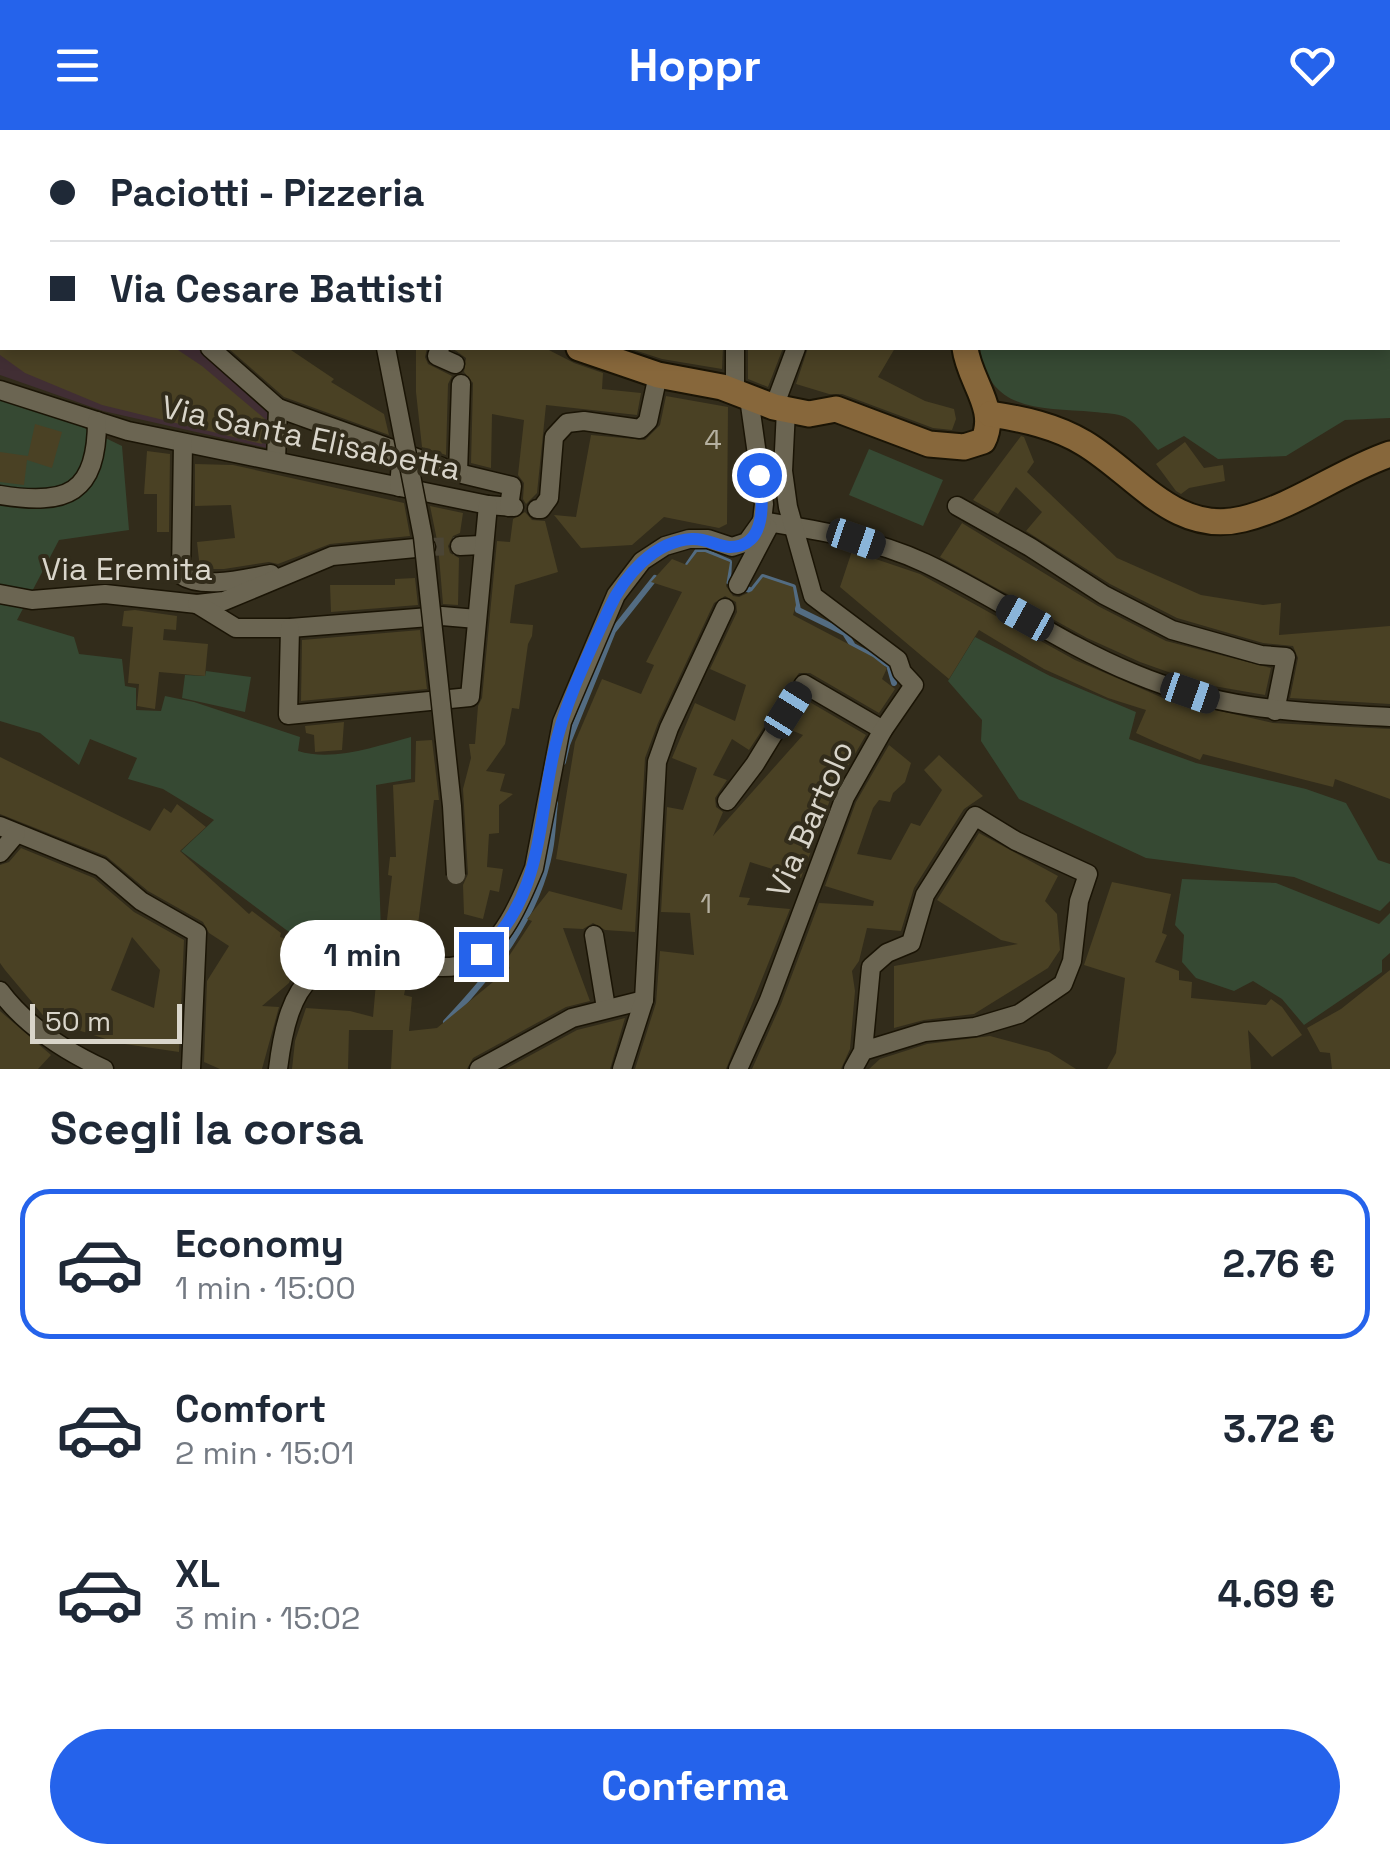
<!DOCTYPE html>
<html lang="it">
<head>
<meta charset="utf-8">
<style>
	:root { --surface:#fff; --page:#f6f6f7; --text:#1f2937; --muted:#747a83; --line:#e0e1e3; --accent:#2563eb }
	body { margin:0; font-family:"Space Grotesk",sans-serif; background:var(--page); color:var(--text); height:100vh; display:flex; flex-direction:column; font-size:38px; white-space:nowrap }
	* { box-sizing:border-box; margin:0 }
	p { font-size:32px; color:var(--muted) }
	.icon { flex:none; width:55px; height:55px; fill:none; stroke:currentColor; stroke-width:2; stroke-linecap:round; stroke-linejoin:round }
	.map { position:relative; height:939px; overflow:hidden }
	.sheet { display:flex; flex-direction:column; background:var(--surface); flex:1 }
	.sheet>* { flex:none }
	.guide { position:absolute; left:0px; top:0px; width:1390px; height:220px; box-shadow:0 5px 15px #0003; display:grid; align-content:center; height:220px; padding:0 50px; background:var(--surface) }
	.scale { position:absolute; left:30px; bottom:25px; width:152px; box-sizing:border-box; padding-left:10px; border:5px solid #d9d5ca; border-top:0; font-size:28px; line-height:35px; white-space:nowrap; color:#d9d5ca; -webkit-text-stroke:8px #322c1b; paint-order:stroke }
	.end { position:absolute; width:45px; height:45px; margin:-22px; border:12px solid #2563eb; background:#fff; box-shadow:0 0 0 5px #fff }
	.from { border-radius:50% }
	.bubble { position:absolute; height:70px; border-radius:35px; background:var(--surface); box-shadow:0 5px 15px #0003; font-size:32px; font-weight:700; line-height:70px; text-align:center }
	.car { position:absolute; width:30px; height:60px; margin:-30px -15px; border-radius:12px; box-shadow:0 0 8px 2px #0007; background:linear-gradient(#222 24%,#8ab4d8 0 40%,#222 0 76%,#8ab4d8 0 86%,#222 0) }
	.guide b { display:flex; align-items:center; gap:35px; height:95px; font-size:38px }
	.guide b+b { border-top:2px solid var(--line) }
	.guide i { width:25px; height:25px; background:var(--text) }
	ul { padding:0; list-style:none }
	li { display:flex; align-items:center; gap:30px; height:150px; margin:0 20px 15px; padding:0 30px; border:5px solid transparent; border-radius:30px }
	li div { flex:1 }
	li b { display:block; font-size:38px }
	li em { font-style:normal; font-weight:700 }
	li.selected { border-color:var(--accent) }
	li>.icon { width:90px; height:90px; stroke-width:1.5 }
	h2 { padding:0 50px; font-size:45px; line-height:120px }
	.action { display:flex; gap:20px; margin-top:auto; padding:20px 50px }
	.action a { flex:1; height:115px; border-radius:60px; background:var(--accent); color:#fff; font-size:40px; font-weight:700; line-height:115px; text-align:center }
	header { display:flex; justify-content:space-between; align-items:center; height:130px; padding:0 50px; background:var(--accent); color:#fff; font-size:45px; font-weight:700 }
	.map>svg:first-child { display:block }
	.education { fill:#412e34 }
	.green { fill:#364933 }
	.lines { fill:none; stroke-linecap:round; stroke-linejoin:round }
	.stream { stroke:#536c82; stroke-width:6 }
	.building { fill:#4a4124; fill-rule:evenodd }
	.street-tunnel { stroke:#4b4535; stroke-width:18; stroke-dasharray:18 9; stroke-linecap:butt }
	.street-casing { stroke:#1a1405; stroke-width:21 }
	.secondary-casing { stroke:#1a1405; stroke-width:29 }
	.street { stroke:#6b6552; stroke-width:18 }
	.secondary { stroke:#87673b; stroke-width:25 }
	.street-bridge-casing { stroke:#1a1405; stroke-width:21; stroke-linecap:butt }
	.street-bridge { stroke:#6b6552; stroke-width:18 }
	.route { stroke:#2563eb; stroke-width:12 }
	.labels { text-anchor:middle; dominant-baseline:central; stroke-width:8; stroke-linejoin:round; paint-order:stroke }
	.number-label { font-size:28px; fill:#b5b0a0 }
	.street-label { font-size:32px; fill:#d9d5ca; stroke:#322c1b }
</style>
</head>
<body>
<header><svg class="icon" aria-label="menu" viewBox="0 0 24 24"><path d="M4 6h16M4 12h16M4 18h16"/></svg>Hoppr<svg class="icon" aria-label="heart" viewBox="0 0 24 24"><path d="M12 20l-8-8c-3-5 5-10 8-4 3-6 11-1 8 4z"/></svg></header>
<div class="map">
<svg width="1390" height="939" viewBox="0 0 1390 939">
	<rect width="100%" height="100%" fill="#322c1b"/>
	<!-- education -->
	<polygon class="education" points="0,0 159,0 2,2 2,218 197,218 274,289 267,318 103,281 0,245"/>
	<!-- green -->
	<g class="green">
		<path d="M 993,0 L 1390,0 L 1390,288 L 1345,290 L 1286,326 L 1218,329 L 1184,306 L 1158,320 C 1149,311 1137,293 1125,287 C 1117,283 1103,283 1094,282 C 1042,277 989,284 980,218 L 1388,218 L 1388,2 L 988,2 Z"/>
		<path d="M 0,270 L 66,289 L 122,316 L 129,400 L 59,410 L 17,490 L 74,507 L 79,524 L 122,529 L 125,556 L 136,558 L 136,580 L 161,581 L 165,566 L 194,572 L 300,607 L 298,621 C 333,632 377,616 411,607 L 411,649 L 376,655 L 381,802 L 317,823 L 181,721 L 214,690 L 163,659 L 128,649 L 137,628 L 90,609 L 79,635 L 40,603 L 0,591 Z"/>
		<polygon points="869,319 943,350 923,396 849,365"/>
		<polygon points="975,507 1050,546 1136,582 1129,609 1196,633 1306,659 1346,673 1378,730 1390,734 1390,771 1380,781 1294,747 1146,728 1019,669 981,611 982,590 948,551"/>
		<polygon points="206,541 251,547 245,582 182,568 185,545 205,546"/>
		<polygon points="1182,749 1276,753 1379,794 1390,783 1390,823 1382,830 1382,842 1304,895 1282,869 1253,851 1234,861 1196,848 1182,832 1184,805 1175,795"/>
	</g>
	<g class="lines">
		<!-- stream -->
		<g class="stream">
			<polyline points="1388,55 1390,54"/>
			<polyline points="688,435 699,419 729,432 728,451 752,461 763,447 793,457 798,480 845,503 853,516 889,535 894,553"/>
			<polyline points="563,632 567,615 613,501 655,448"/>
			<path d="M 446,892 C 491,845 538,787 550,720 C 553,705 553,689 555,673"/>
		</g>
	</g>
	<!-- building -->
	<g class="building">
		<polygon points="0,218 175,218 202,236 265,289 262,314 102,275 25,243 0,225"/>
		<polygon points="228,218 288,218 334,249 331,252 384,284 389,305 284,267"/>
		<polygon points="416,218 427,218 425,227 428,234 452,246 448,254 446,325 422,317 416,262"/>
		<polygon points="452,218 545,218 574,233 603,243 602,259 641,263 637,285 546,275 537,363 526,374 523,369 524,353 518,345 524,290 492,284 491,338 471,333 473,253 464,242 466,228"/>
		<polygon points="628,218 723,218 722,239 662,229"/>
		<polygon points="748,218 783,218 768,257 748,249"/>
		<polygon points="808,218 895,218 878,247 925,271 954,279 956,289 952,300 933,298 842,264 829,264 796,254"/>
		<polygon points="666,266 728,277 727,394 719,398 664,387 632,415 581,418 554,385 576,387 591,305 645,310 660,295"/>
		<polygon points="35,294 62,302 52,338 27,330 24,355 0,352 0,322 28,326"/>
		<polygon points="1021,306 1024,307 1034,332 1027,342 1117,428 1201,465 1263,475 1281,473 1279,505 1390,496 1390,574 1290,568 1298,528 1293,516 1263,513 1177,488 1110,454 1026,401 1042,382 1016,357 998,384 973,370"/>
		<polygon points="1185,312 1204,338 1223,335 1225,351 1189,358 1181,364 1176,361 1156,334"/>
		<polygon points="147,321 170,324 169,402 157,402 157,364 144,364"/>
		<polygon points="195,334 233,335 404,373 410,406 330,414 278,434 269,432 224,439 200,439 197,412 235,408 231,375 195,376"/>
		<polygon points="430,376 463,383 460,403 453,406 448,416 450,423 459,428 458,475 443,474 438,415"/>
		<polygon points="525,382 532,390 545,391 558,442 515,455 510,493 533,495 532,506 528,514 519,579 512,578 505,614 486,641 505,644 500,661 513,664 499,675 499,703 489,704 487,737 503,739 499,762 490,760 483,789 464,784 463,755 468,744 463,659 471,628 469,614 475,614 478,576 482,568 497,411 510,412 513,389"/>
		<polygon points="962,393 1098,476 1166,511 1271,538 1265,565 1202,554 1140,532 1087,508 940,427"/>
		<polygon points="852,421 920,444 1075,530 1163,568 1273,593 1390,599 1390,669 1335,649 1333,657 1203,624 1200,630 1160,614 1136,603 1146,580 1108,568 1044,539 979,500 949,549 840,457"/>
		<polygon points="697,422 705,422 730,432 726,456 733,466 739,467 752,461 763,447 793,457 796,475 793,485 873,527 887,538 882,549 895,559 879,583 810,543 799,543 749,620 732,609 713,645 727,650 715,668 716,677 723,682 713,706 803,605 791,600 808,571 866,605 833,662 801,748 750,732 739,767 750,768 747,775 790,779 726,939 635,939 656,873 660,821 694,825 690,783 661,782 667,677 683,680 697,638 672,628 695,573 735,591 746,555 710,539 737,482 736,472 725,466 714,473 658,593 645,628 635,802 605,800 593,793 583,799 563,798 590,871 566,877 473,928 467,939 391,939 393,900 349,900 348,939 292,939 295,911 306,878 350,881 373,887 376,853 371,852 377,842 408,846 404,865 412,867 409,901 437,898 510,838 505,832 532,791 527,789 549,761 622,780 627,744 556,729 575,612 602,549 641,564 654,535 646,532 682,462 651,452 672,429 687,435"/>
		<polygon points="415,448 418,475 331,482 330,455 395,455 395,449"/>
		<polygon points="135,480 177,486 176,500 164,499 163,510 208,514 205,546 159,542 155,579 137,576 139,554 128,553 133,497 122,496 124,481"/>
		<polygon points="420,500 427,559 301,571 302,510"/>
		<polygon points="344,592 342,620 315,622 314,605 306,603 305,596"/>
		<polygon points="432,610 439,670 434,670 416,810 385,807 392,746 388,745 390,727 396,727 393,655 415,652 416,611"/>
		<polygon points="889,615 911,633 905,652 893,663 890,672 879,670 873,678 857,724 891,730 911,693 920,696 942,660 924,640 939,625 983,666 964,679 914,758 901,801 867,798 859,831 852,841 855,861 850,919 841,939 752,939 781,874 819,773 873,776 874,771 825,756 856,672"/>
		<polygon points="0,627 150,701 164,678 171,683 177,674 206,697 180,721 249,784 252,781 281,803 280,807 291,810 315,830 301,841 294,839 289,853 262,876 279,877 262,939 220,939 204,932 207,851 229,816 209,803 203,792 148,761 106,726 0,684"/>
		<polygon points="979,703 1058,746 1045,771 1057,784 1060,820 1048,838 974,884 924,890 894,898 894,836 1018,814 1001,810 937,770"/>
		<path d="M 21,718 L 94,748 L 134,782 L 184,810 L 179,922 L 118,913 L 47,890 L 5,840 L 0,833 L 0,735 L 9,732 ZM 132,807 L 160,840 L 154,878 L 111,860 Z"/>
		<polygon points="1112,752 1171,764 1162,803 1167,805 1155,832 1179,841 1179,850 1192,852 1191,868 1266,875 1271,869 1282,877 1302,905 1272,927 1248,900 1251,939 1107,939 1116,923 1125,848 1084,835"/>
		<polygon points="1390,840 1390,939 1332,939 1330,923 1320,922 1307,898 1341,879"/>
		<polygon points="0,881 51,925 38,939 0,939"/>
		<polygon points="625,888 610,939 505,939 577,900"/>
		<polygon points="990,906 1049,922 1076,939 869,939 880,929 927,914"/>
	</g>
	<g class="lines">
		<!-- street-tunnel -->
		<polyline class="street-tunnel" points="426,417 460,416"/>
		<!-- street casing -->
		<g class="street-casing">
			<g id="street">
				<polyline points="375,0 377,2"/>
				<polyline points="541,0 542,2"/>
				<polyline points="710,0 710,2"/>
				<polyline points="158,2 160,0"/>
				<polyline points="0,48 2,50"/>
				<polyline points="0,191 2,187"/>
				<polyline points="210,218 278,278 276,330"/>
				<polyline points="440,218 437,226 455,234"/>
				<polyline points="735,218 735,262"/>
				<polyline points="0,260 128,301 488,375 514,377"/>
				<polyline points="749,268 764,374 762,391"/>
				<polyline points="774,277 796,218"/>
				<polyline points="278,278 392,319 401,333 399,357"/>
				<path d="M 183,313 L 181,445 C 203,460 246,448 271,444"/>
				<polyline points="397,321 458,343 512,356 509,377"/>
				<polyline points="458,343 461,254"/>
				<path d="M 0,365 C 67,376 97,364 97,291"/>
				<polyline points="957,376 1030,417 1104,465 1172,500 1261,525 1286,527 1275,581"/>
				<polyline points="537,379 541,379 549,368 554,307 567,293 584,291 640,299 648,291 658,245"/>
				<path d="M 762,391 C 817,400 873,409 925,433 C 997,467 1061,514 1135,544 C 1224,581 1296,582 1390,587"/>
				<polyline points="460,416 482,415"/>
				<polyline points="738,455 768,398"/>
				<polyline points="0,464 32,470 105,464 197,474 224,471 332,426 426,417"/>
				<polyline points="197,474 236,498 290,498 442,486 477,489"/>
				<polyline points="290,498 288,585 470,567 488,375"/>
				<polyline points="727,671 755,634 804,554 883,600"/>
				<polyline points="0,696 101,737 141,771 197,803 191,939"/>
				<polyline points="0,723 16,704"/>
				<polyline points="594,805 606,878"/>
				<path d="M 0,861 C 26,896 65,921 104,939"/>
				<path d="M 278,939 C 289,849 315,817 408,833 C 426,836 451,841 469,832 C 502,816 521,770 534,738 L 562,592 L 616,465 L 642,431 L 665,416 L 689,409 L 708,409 L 732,417 L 747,412 L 762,391"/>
				<polyline points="479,939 572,888 644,870"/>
				<polyline points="622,939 644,870 657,632 669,598 725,478"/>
				<polyline points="738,939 769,870 845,667 883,600 914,555 902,542 898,530 813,466 788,377 783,341 786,280"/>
				<polyline points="853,939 863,921 925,902 975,897 1019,884 1063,854 1072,831 1079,771 1088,744 1016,711 975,686 925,765 911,813 887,823 871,837 863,921"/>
			</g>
		</g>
		<!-- secondary casing -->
		<g class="secondary-casing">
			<g id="secondary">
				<polyline points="317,0 318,2"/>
				<polyline points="979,2 983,0"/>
				<path d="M 579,218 L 658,245 L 722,257 L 774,277 L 809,284 L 836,279 L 929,314 L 964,317 L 983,311 C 999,279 969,251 965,218"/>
				<path d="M 990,284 C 1023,289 1056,296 1084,313 C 1136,344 1175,406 1243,389 C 1296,376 1340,341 1390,324"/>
			</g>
		</g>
		<!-- street -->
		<use href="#street" class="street"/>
		<!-- secondary -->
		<use href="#secondary" class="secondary"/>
		<!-- street-bridge casing -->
		<g class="street-bridge-casing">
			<polyline id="street-bridge" points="386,218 423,407 452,676 456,745"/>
		</g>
		<!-- street-bridge -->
		<use href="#street-bridge" class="street-bridge"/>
	</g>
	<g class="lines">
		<!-- route -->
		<path class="route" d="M 481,824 C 543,766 537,696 554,621 C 565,572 588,525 609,479 C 624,446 654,411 692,409 C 706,408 716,416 729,417 C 768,418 763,369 759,345"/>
	</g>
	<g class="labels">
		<!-- number labels -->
		<g class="number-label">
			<text x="713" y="309">4</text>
			<text x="706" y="773">1</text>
		</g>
		<!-- street labels -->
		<g class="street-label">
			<text transform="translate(311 308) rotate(12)">Via Santa Elisabetta</text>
			<text x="127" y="439">Via Eremita</text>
			<text transform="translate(810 689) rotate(-66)">Via Bartolo</text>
		</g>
	</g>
</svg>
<div class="scale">50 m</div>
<i class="end from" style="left:759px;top:345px"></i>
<i class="end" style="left:481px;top:824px"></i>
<div class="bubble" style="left:280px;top:790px;width:165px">1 min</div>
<i class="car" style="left:856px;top:409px;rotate:109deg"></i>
<i class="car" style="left:1025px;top:488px;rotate:299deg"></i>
<i class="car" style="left:1190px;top:563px;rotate:109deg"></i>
<i class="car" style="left:788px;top:580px;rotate:32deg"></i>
<div class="guide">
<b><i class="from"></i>Paciotti - Pizzeria</b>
<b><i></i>Via Cesare Battisti</b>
</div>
</div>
<section class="sheet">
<h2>Scegli la corsa</h2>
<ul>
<li class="selected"><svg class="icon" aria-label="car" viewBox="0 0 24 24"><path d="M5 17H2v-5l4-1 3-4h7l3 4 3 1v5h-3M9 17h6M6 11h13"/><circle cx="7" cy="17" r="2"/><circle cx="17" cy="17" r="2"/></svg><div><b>Economy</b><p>1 min · 15:00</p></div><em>2.76 €</em></li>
<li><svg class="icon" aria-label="car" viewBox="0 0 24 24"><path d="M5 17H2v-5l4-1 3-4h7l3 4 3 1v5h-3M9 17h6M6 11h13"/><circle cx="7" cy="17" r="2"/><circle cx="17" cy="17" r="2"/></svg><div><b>Comfort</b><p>2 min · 15:01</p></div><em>3.72 €</em></li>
<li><svg class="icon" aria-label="car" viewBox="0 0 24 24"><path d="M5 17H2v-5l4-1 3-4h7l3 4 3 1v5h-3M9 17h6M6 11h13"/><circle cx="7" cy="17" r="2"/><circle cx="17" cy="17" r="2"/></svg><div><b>XL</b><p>3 min · 15:02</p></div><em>4.69 €</em></li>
</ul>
<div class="action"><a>Conferma</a></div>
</section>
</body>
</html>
